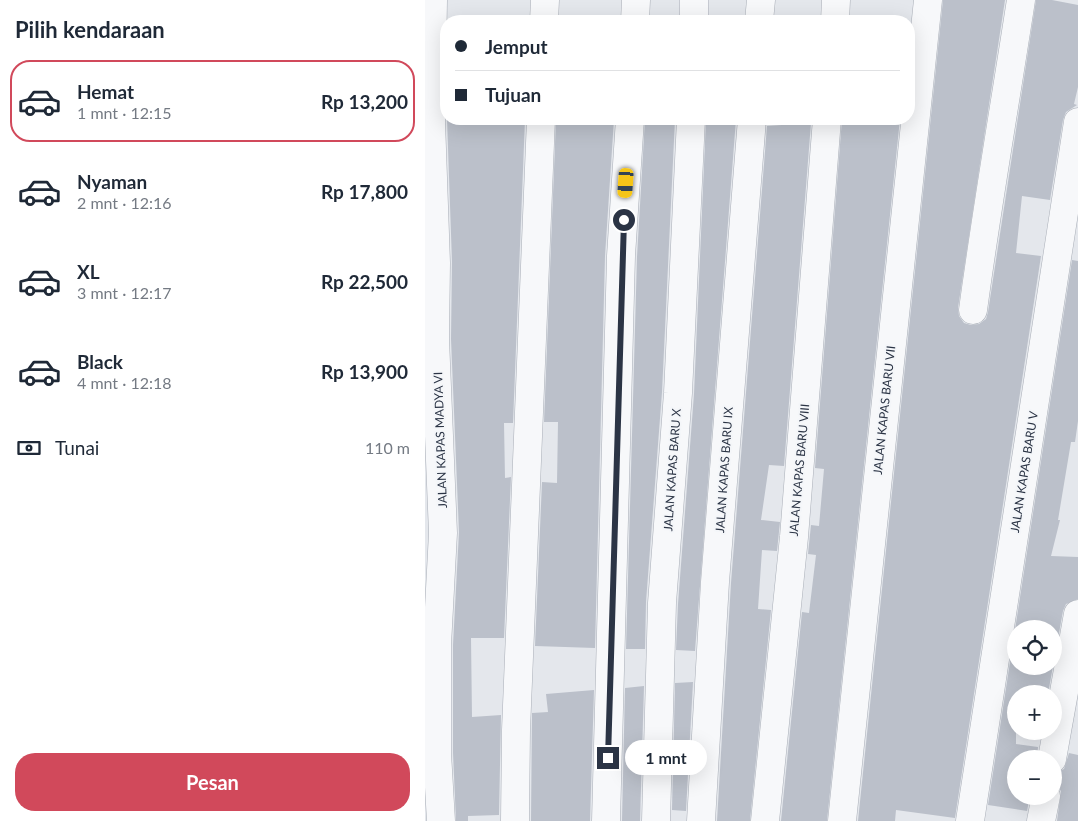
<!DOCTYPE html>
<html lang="id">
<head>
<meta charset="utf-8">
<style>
	:root { --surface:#fff; --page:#f2f2f3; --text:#1f2937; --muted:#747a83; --line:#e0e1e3; --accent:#d1495b }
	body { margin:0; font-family:Lato,sans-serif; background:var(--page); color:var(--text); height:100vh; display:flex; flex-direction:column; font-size:19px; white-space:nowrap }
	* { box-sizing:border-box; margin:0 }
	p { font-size:16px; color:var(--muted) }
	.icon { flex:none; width:28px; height:28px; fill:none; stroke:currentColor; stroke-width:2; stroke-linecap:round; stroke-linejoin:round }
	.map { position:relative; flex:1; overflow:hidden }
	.sheet { display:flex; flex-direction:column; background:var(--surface); width:425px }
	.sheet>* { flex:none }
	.banner { position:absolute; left:15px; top:15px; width:475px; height:110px; border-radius:20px; box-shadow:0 5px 20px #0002; display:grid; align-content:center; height:110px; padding:0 15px; background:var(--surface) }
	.buttons { position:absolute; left:582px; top:620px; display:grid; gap:10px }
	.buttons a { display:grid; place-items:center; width:55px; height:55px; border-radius:50%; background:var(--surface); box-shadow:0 5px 20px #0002; font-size:25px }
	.end { position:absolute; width:22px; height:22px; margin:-11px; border:6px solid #2b3445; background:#fff; box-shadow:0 0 0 2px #fff }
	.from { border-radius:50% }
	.bubble { position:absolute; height:35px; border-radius:18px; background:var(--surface); box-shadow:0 5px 20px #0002; font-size:16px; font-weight:700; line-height:35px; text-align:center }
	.car { position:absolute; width:15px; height:30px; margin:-15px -8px; border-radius:6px; box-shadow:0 0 4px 1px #0007; background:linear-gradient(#f5c518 24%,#345 0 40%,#f5c518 0 76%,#345 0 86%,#f5c518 0) }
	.banner b { display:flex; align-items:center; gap:18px; height:48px; font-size:19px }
	.banner b+b { border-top:1px solid var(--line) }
	.banner i { width:12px; height:12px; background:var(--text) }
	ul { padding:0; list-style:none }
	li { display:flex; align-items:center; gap:15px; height:82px; margin:0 10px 8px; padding:0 5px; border:2px solid transparent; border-radius:20px }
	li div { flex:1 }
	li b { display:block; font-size:19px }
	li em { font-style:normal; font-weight:700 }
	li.selected { border-color:var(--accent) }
	li>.icon { width:45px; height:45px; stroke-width:1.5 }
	h2 { padding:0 15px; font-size:22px; line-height:60px }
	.pay { display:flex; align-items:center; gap:12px; height:55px; padding:0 15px; font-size:19px }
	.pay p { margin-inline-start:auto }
	.cta { display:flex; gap:10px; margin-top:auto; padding:10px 15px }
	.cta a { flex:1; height:58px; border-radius:20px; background:var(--accent); color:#fff; font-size:20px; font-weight:700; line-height:58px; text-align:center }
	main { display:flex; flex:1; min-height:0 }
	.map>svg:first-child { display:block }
	.building { fill:#bbc0ca }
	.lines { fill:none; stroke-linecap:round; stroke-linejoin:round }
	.street-casing { stroke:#a9aeb7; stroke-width:29 }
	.street { stroke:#f7f8fa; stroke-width:28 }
	.route { stroke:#2b3445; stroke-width:6 }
	.labels { text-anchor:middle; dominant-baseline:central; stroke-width:4; stroke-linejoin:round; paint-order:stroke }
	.street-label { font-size:12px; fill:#2b3445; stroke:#f4f6f9 }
</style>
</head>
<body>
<main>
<section class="sheet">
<h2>Pilih kendaraan</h2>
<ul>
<li class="selected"><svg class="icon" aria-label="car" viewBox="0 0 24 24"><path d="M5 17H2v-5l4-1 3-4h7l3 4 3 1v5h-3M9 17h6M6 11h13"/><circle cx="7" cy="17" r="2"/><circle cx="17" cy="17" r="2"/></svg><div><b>Hemat</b><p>1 mnt · 12:15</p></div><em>Rp 13,200</em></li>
<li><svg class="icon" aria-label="car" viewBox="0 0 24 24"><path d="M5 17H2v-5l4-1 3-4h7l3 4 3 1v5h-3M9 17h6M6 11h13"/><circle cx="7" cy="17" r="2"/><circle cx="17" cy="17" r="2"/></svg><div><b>Nyaman</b><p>2 mnt · 12:16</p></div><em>Rp 17,800</em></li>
<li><svg class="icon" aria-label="car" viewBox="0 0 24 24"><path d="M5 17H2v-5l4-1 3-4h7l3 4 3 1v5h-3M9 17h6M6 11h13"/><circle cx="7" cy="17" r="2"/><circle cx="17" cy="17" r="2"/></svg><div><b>XL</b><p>3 mnt · 12:17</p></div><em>Rp 22,500</em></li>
<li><svg class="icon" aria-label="car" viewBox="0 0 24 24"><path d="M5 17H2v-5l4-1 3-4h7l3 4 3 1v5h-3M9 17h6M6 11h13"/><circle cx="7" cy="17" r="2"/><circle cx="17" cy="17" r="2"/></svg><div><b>Black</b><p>4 mnt · 12:18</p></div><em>Rp 13,900</em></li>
</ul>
<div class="pay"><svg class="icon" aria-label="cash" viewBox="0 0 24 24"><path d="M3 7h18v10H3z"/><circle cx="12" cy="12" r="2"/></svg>Tunai<p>110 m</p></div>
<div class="cta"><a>Pesan</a></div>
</section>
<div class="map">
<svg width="653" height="821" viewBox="0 0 653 821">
	<rect width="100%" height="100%" fill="#e4e7ec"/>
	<!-- building -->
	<g class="building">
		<polygon points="518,0 580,0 533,308 534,316 539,323 546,325 554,324 561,319 563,312 611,0 627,0 653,5 653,87 649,104 652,105 641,112 638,120 625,200 597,196 591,253 616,256 530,818 471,810 470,821 433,821"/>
		<polygon points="22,119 100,119 88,423 79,423 80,478 86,477 79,638 46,638 47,717 76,715 74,815 43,816 43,821 31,821 28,753 28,645 34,532 26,339 27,262"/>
		<polygon points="131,119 189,119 180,256 170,648 110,646 117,482 132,483 133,422 119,422"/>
		<polygon points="220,119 250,119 237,392 221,602 220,649 201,649 212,257"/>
		<polygon points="281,119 311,119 270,651 251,650 253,604 269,394"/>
		<polygon points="417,119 475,119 402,821 356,821 377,612 384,613 391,555 383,554 386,525 394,526 399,469 390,468"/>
		<polygon points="386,123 359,466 344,465 336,520 355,522 352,551 337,550 333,609 346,610 325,821 292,821 306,583 342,126"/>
		<polygon points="647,260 653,261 653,421 650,442 646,442 633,520 635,520 626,556 653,557 653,599 641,604 638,611 629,661 629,629 591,629 591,666 628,666 623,694 598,691 598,694 591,694 591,744 613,747 612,759 591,759 591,796 605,796 602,811 563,805"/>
		<polygon points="268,682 261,811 247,810 250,683"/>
		<polygon points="219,686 215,821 197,821 200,688"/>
		<polygon points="169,690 165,821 106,821 107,713 123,712 121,694"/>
		<polygon points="644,753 653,755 653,821 632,821 636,791 629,783 629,774 639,769"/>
	</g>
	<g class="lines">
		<!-- street casing -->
		<g class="street-casing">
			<g id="street">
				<polyline points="8,0 6,121 11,263 10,339 18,533 12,645 12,753 16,821"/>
				<polyline points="119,21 120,0"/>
				<polyline points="210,21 211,0"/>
				<polyline points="269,21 269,0"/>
				<polyline points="334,21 336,0"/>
				<polyline points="410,21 411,0"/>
				<path d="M 548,310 C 562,206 580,104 596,0"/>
				<polyline points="627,759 653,614"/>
				<polyline points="90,821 91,730 116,119"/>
				<polyline points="181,821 196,256 205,119"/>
				<polyline points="231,821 237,603 253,393 266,119"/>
				<polyline points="276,821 290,582 327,119"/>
				<polyline points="340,821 369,537 402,119"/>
				<polyline points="417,821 503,0"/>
				<polyline points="545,821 653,122"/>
				<polyline points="616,821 621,796"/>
			</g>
		</g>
		<!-- street -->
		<use href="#street" class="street"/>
	</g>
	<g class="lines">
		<!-- route -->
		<polyline class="route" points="183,758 199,220"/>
	</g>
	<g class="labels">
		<!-- street labels -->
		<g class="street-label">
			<text transform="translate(459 410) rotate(-84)">JALAN KAPAS BARU VII</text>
			<text transform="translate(15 440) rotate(-92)">JALAN KAPAS MADYA VI</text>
			<text transform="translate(247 470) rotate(-86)">JALAN KAPAS BARU X</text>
			<text transform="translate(299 470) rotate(-86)">JALAN KAPAS BARU IX</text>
			<text transform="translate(374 470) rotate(-85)">JALAN KAPAS BARU VIII</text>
			<text transform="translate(599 472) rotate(-81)">JALAN KAPAS BARU V</text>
		</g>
	</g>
</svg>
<div class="buttons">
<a><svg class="icon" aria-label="locate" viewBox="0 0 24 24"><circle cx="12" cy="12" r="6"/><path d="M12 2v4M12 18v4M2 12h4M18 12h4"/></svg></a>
<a>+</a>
<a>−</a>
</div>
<i class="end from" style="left:199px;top:220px"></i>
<i class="end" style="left:183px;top:758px"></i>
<div class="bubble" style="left:200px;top:740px;width:82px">1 mnt</div>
<i class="car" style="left:201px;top:183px;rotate:184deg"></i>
<div class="banner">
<b><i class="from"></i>Jemput</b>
<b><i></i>Tujuan</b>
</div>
</div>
</main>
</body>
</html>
